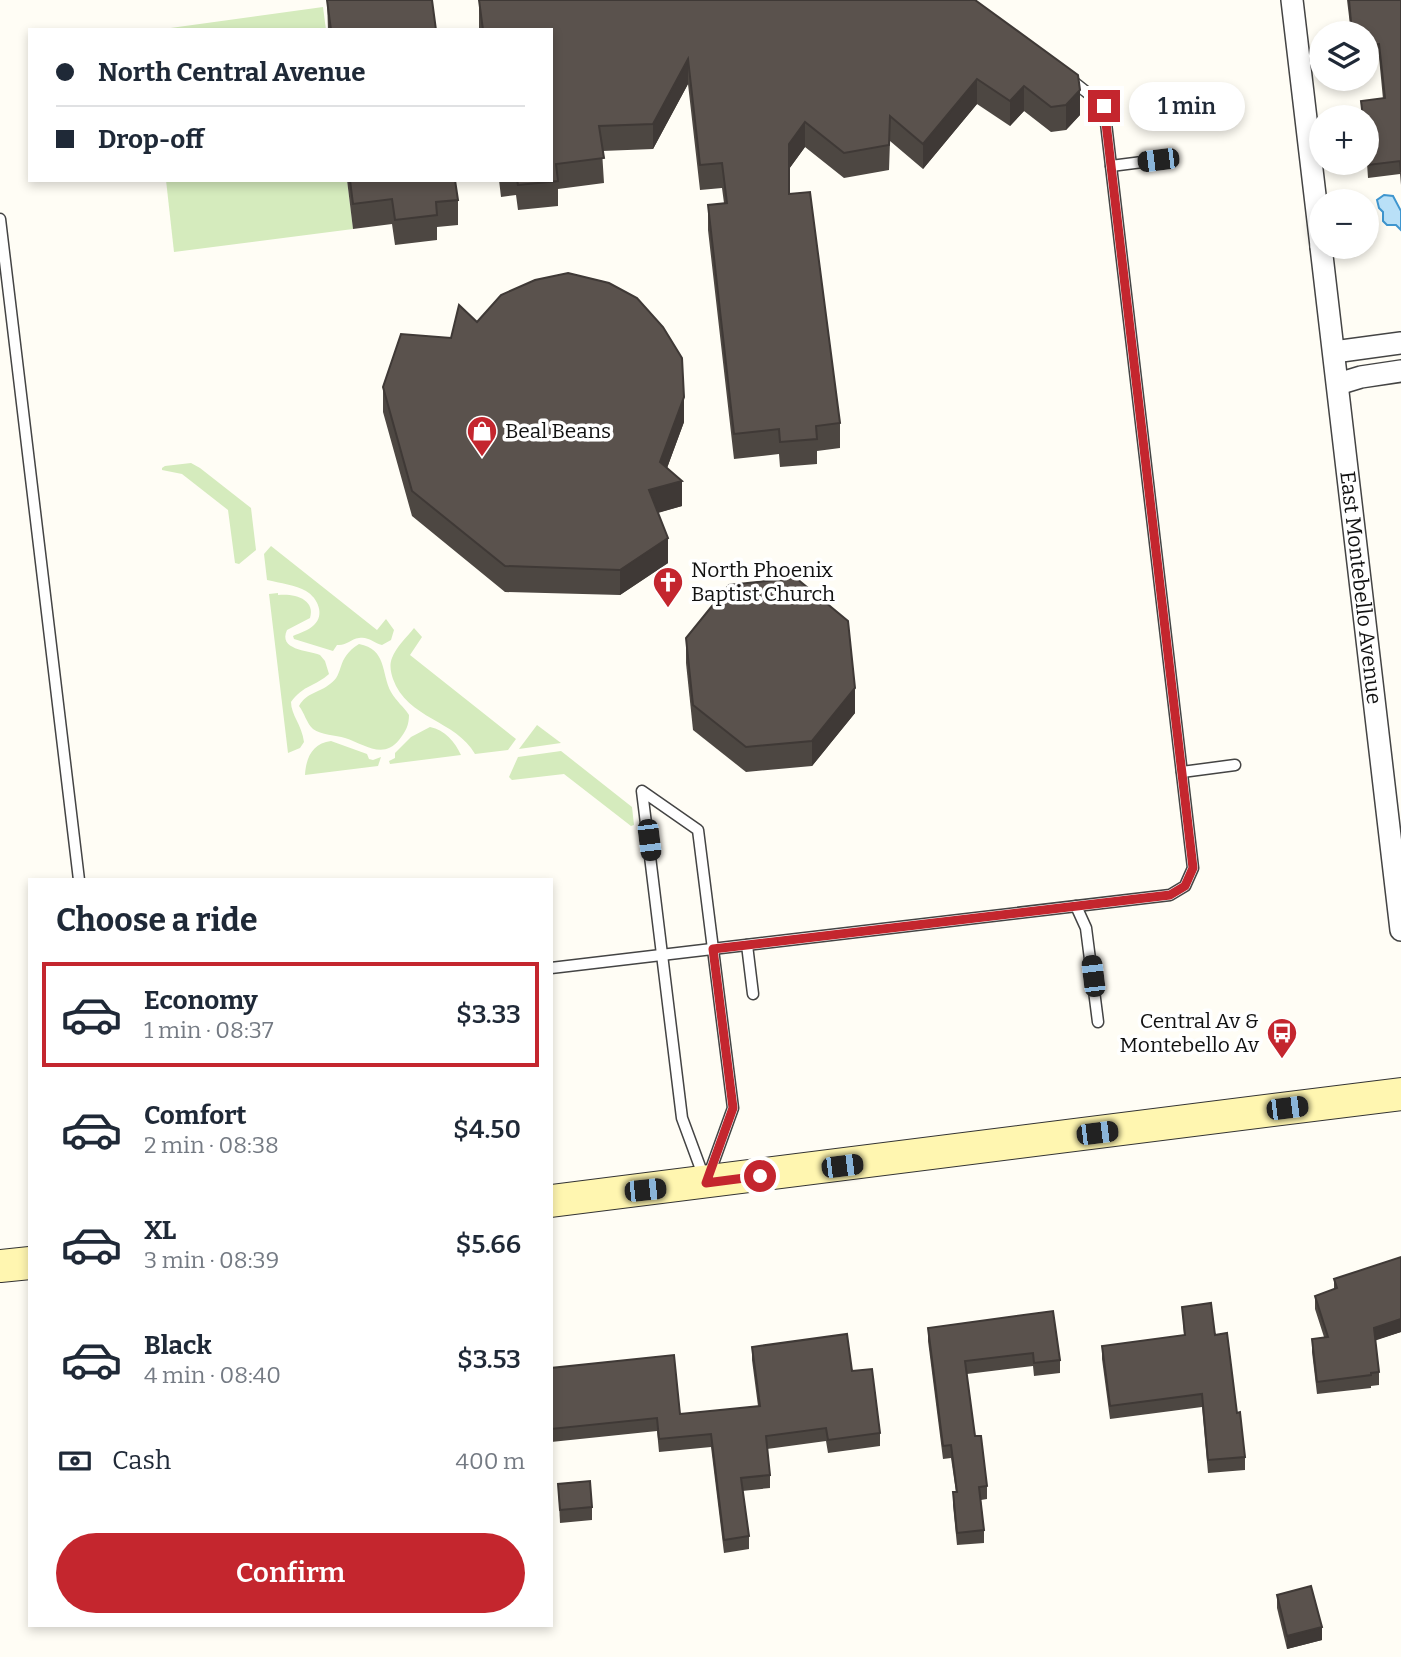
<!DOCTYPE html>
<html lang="en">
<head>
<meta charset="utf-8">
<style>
	:root { --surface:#fff; --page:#f6f6f7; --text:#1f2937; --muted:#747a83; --line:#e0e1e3; --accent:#c4262e }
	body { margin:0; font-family:Bitter,serif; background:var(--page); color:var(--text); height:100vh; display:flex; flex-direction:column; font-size:26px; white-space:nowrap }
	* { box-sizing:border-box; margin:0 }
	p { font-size:23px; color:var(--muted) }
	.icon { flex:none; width:38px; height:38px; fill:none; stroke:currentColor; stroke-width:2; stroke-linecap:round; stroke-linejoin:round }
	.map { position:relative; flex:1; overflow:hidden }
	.side { position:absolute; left:28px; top:878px; width:525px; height:749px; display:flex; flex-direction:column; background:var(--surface); border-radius:0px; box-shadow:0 4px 10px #0003 }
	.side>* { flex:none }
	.banner { position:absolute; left:28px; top:28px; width:525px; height:154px; border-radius:0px; box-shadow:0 4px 10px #0003; display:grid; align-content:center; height:154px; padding:0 28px; background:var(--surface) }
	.controls { position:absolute; left:1309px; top:21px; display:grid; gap:14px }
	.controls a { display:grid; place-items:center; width:70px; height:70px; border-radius:50%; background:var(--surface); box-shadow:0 4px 10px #0003; font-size:35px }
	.end { position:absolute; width:32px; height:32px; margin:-16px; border:9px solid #c4262e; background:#fff; box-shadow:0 0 0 4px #fff }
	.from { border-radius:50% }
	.bubble { position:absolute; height:49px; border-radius:24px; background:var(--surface); box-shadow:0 4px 10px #0003; font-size:23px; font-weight:600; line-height:49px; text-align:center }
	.car { position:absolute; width:21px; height:42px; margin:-21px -10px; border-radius:9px; box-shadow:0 0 5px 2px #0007; background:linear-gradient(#222 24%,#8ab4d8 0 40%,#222 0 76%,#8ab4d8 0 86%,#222 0) }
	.banner b { display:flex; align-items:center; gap:24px; height:66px; font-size:26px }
	.banner b+b { border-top:2px solid var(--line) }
	.banner i { width:18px; height:18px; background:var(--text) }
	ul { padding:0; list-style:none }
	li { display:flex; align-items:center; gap:21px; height:105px; margin:0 14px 10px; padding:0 14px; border:4px solid transparent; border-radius:0px }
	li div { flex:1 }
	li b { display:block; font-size:26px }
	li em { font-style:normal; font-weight:600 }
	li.current { border-color:var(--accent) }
	li>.icon { width:63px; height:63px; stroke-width:1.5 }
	h2 { padding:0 28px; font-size:32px; line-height:84px }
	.pay { display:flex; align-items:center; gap:18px; height:77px; padding:0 28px; font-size:26px }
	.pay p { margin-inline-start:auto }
	.action { display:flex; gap:14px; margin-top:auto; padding:14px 28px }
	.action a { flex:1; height:80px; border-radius:42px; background:var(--accent); color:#fff; font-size:28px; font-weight:600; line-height:80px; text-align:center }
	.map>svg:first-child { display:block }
	.green { fill:#d5ebbd }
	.water { fill:#b9e0f7; stroke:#3f96cf; stroke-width:2 }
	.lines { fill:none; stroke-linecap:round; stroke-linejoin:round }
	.service-casing { stroke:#444; stroke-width:13 }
	.minor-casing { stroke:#444; stroke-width:24 }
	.secondary-casing { stroke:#333; stroke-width:34 }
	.service { stroke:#fff; stroke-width:10 }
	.minor { stroke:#fff; stroke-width:21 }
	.secondary { stroke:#fff6b0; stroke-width:32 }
	.wall { fill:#4d4742 }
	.shaded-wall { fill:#3f3936 }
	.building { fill:#5a524d; stroke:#3f3936; stroke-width:2 }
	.route { stroke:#c4262e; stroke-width:9 }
	.labels { text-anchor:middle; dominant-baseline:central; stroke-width:7; stroke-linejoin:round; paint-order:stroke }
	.poi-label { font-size:21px; fill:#111; stroke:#fff; text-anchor:start }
	.street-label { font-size:21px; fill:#111; stroke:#fff }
</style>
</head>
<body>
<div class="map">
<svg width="1401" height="1657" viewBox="0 0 1401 1657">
	<rect width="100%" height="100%" fill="#fffdf5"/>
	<!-- green -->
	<g class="green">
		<polygon points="323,7 326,30 156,30"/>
		<polygon points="166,180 347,180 353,229 174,252"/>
		<polygon points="191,463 200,468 251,508 256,550 239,564 235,563 228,510 182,474 162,470 162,468 165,466"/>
		<path d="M 271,546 L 377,630 L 386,619 L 394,630 L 391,640 L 382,645 C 374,643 368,636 359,638 C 350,639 347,646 337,645 L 333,651 L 294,639 L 293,636 C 300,633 309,630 314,625 C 325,615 318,598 306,591 C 296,585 280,583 267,580 L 264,554 Z"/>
		<path d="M 278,593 L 278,595 C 294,593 316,599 310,618 L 287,630 C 278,650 307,650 320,655 L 325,661 L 329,674 C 316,686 303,685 291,702 C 291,715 302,725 304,742 L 300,748 L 288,753 L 269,594 Z"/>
		<path d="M 414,628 L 422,637 L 410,655 L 516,739 L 508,750 L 475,754 C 456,720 407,719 393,679 C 391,673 389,665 392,658 C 396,647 407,637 414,628 Z"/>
		<path d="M 359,644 C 387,649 381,673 391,692 C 396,701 404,707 409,715 C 409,725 406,731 399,740 C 383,760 364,744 345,738 C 336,735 321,735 313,729 C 307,724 304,712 299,706 C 307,692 319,693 330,684 C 345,674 335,659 359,644 Z"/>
		<polygon points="537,725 561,743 519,749"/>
		<path d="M 430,727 C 445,730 455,742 461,755 L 390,764 L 389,761 L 395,758 L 395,753 L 411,737 Z"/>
		<path d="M 331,741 L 367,754 L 369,759 L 373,760 L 381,757 L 378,766 L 305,775 C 306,757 313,743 331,741 Z"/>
		<polygon points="561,751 632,807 634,825 631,826 564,774 512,780 509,777 518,757"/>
	</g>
	<!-- water -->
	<polygon class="water" points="1384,195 1393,196 1401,211 1401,230 1396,225 1387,225 1383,221 1383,212 1379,208 1377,200"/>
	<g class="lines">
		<!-- service casing -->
		<g class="service-casing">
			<g id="service">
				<polyline points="1111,166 1158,160"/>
				<polyline points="0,219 79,880"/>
				<polyline points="1182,772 1235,765"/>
				<polygon points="642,791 698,830 733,1108 706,1183 682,1118"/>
				<polyline points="1076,906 1086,928 1098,1022"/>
				<polyline points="747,945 753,994"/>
				<polyline points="551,968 1170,895 1185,886 1193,868 1104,106 1070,79"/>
			</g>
		</g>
		<!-- minor casing -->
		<g class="minor-casing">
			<g id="minor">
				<polyline points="1292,0 1321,246"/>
				<path id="s1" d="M 1321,247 L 1401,930"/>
				<polyline points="1334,352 1401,343"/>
				<polyline points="1338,384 1361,377 1401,371"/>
			</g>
		</g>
		<!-- secondary casing -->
		<g class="secondary-casing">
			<g id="secondary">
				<polyline points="551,1201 1401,1094"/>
				<polyline points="0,1266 30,1263"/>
			</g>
		</g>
		<!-- service -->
		<use href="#service" class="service"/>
		<!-- minor -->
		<use href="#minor" class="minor"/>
		<!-- secondary -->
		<use href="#secondary" class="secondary"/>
	</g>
	<!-- wall -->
	<g class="wall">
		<polygon points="327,0 436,30 328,30"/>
		<polygon points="479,0 975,0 1080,115 1066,130 1051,132 1024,111 1010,126 977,104 923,169 890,141 889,170 844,178 805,147 789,169 789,194 840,423 840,448 817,451 817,464 780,467 779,454 734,459 708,230 708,205 724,203 722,188 700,190 688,84 653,149 602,151 604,183 558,189 558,206 518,210 516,195 501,197 499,180 551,180 551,30 479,30"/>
		<polygon points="1347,0 1401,0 1401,185 1400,174 1368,178 1367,163 1367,117 1361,117 1361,101 1383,99 1379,57 1367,58 1367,33 1351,33"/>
		<polygon points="347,180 455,180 458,200 458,225 437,227 437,240 395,245 392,224 353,229"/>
		<polygon points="477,322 684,422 667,468 682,506 658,513 668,563 620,595 505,592 412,516 383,412 383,387 451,338"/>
		<polygon points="686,638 855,713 812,766 746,772 693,730 686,663"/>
		<polygon points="1401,1257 1401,1332 1375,1340 1379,1372 1379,1385 1371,1386 1371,1388 1317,1394 1312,1352 1312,1339 1324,1337 1315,1309 1315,1296 1334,1289 1334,1279"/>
		<polygon points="1182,1307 1215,1335 1237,1413 1245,1457 1245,1470 1208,1473 1202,1407 1110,1419 1102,1359 1102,1346 1184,1335"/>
		<polygon points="1053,1311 1060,1360 1060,1373 1034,1376 1033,1366 967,1374 975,1436 987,1486 987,1499 981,1500 984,1530 984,1543 957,1545 953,1505 953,1492 956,1492 951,1458 943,1459 928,1341 928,1328"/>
		<polygon points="752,1347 852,1371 880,1433 880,1446 828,1453 826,1441 767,1449 770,1475 770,1488 742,1491 749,1536 749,1549 724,1553 711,1447 659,1452 657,1431 551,1442 551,1368 680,1414 758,1406 752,1360"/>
		<polygon points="558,1484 592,1507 592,1520 560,1523"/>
		<polygon points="1277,1595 1322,1640 1287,1649 1277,1608"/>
	</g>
	<!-- shaded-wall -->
	<g class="shaded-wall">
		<polygon points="688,59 688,84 653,149 653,124"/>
		<polygon points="977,79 977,104 923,169 923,144"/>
		<polygon points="1024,86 1024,111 1010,126 1010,101"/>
		<polygon points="1080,90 1080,115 1066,130 1066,105"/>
		<polygon points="805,122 805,147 789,169 789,144"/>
		<polygon points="684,397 684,422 660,487 682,481 682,506 649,515 649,490"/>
		<polygon points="668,538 668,563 620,595 620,570"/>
		<polygon points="855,688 855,713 812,766 812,741"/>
		<polygon points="1401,1319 1401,1332 1374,1341 1374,1328"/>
		<polygon points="1322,1627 1322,1640 1287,1649 1287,1636"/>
	</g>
	<!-- building -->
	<g class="building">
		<polygon points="327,0 432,0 436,30 331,30"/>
		<polygon points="479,0 975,0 1078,75 1080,90 1066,105 1051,107 1024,86 1010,101 977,79 923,144 890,116 889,145 844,153 805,122 789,144 789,194 810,192 840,423 816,426 817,439 780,442 779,429 734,434 708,205 727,203 722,163 700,165 688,59 653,124 599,126 604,158 556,164 558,181 518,185 517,180 551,180 551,30 483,30"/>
		<polygon points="1349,0 1401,0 1401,172 1400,161 1368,165 1367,150 1367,117 1363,117 1361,101 1385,98 1379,44 1367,45 1367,33 1352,33"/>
		<polygon points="350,180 455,180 458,200 436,202 437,215 395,220 392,199 353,204"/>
		<polygon points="568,273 609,283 637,298 663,327 682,358 684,397 660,462 682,481 649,490 668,538 620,570 505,566 412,491 383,387 401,334 451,338 459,305 477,322 501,295 535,280"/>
		<polygon points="796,578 848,621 855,688 812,741 746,747 693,705 686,638 729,585"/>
		<polygon points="1401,1257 1401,1319 1374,1328 1379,1372 1371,1373 1371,1375 1317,1382 1312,1339 1328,1337 1315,1296 1337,1288 1334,1279"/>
		<polygon points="1211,1303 1215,1335 1227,1333 1237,1413 1240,1412 1245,1457 1208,1460 1202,1394 1110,1406 1102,1346 1185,1335 1182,1307"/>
		<polygon points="1053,1311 1060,1360 1034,1363 1033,1353 965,1361 975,1436 981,1436 987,1486 979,1487 984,1530 957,1533 953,1492 957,1492 951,1445 943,1446 928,1328"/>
		<polygon points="847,1334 852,1371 872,1369 880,1433 828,1440 826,1428 766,1436 770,1475 741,1478 749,1536 724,1540 711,1434 659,1439 657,1418 551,1429 551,1368 674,1355 680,1414 760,1406 752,1347"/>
		<polygon points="590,1481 592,1507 560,1510 558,1484"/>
		<polygon points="1311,1586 1322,1627 1287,1636 1277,1595"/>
	</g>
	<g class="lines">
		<!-- route -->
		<polyline class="route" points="760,1176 706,1183 733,1108 713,949 1170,895 1185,886 1193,868 1104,106"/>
	</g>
	<!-- icons -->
	<defs>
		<g id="shop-pin" transform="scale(1.575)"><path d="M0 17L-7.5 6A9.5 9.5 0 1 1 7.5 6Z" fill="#c4262e" stroke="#fff"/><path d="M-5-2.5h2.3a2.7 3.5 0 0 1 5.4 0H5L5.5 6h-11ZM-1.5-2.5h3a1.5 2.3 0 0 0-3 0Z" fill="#fff"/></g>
		<g id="church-pin" transform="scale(1.575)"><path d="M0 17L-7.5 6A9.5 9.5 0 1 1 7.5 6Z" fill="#c4262e" stroke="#fff"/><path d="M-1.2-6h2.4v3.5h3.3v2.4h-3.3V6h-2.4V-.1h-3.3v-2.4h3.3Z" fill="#fff"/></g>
		<g id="bus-pin" transform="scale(1.575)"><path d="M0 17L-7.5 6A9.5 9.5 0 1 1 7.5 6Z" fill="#c4262e" stroke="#fff"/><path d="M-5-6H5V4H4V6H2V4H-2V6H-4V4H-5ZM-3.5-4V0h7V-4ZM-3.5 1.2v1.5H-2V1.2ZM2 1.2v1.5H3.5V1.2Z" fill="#fff"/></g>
	</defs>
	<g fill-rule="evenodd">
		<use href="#shop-pin" x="482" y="431"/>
		<use href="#church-pin" x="668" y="582"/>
		<use href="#bus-pin" x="1282" y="1033"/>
	</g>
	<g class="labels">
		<!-- poi labels -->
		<g class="poi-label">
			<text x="505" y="431">Beal Beans</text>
			<text x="691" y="570">North Phoenix<tspan x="691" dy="24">Baptist Church</tspan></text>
			<text x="1259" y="1021" text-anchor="end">Central Av &amp;<tspan x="1259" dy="24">Montebello Av</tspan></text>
		</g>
		<!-- street labels -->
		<g class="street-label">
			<text stroke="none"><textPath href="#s1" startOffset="343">East Montebello Avenue</textPath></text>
		</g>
	</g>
</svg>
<div class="controls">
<a><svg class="icon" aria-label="layers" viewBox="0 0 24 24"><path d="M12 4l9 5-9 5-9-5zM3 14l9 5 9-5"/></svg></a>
<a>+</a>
<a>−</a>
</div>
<i class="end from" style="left:760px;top:1176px"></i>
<i class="end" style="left:1104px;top:106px"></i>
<div class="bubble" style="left:1129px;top:82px;width:116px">1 min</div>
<i class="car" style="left:1158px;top:160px;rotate:263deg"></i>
<i class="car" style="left:649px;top:840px;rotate:173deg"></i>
<i class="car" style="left:1093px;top:976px;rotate:353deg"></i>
<i class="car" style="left:1287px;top:1108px;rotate:83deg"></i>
<i class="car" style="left:1097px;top:1133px;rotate:83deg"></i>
<i class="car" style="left:842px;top:1166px;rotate:83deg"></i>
<i class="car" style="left:645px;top:1190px;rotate:84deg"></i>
<div class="banner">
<b><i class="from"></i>North Central Avenue</b>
<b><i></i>Drop-off</b>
</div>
<section class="side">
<h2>Choose a ride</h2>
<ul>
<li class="current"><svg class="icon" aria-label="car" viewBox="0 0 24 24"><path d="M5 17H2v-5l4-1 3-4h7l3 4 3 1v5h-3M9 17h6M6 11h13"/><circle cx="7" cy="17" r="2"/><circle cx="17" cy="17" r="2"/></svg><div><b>Economy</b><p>1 min · 08:37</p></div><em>$3.33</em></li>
<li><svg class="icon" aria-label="car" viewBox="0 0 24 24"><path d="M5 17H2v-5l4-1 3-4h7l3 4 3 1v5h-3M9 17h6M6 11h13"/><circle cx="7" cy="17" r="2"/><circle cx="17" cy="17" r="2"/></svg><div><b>Comfort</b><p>2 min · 08:38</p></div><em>$4.50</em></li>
<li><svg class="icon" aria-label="car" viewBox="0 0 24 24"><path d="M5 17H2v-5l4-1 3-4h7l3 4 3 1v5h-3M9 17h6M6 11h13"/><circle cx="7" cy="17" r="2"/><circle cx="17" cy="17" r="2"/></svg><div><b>XL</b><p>3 min · 08:39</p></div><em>$5.66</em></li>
<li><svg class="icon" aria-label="car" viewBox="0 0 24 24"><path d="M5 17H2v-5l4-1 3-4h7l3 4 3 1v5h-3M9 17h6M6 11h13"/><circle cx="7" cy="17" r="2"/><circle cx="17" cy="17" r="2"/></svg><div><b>Black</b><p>4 min · 08:40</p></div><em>$3.53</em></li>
</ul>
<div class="pay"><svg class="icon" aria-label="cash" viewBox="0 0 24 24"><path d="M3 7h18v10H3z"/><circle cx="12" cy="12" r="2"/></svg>Cash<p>400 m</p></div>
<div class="action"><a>Confirm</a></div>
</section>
</div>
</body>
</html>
